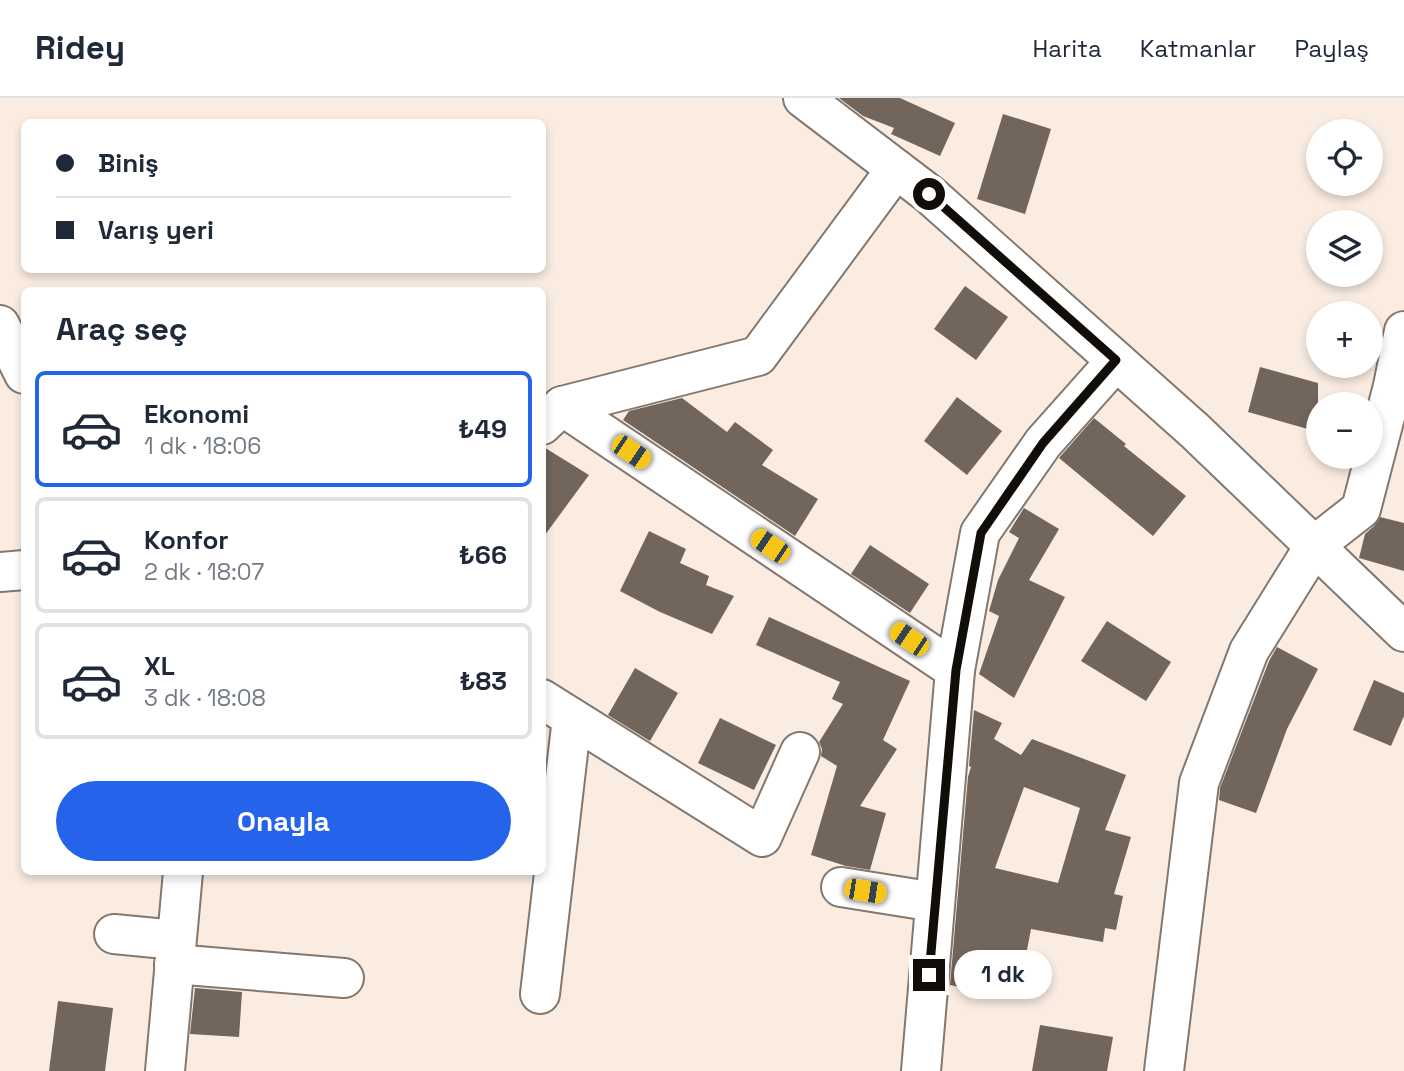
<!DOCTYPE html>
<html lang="tr">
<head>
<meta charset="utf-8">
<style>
	:root { --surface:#fff; --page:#f6f6f7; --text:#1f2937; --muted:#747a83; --line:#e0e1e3; --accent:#2563eb }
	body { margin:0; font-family:"Space Grotesk",sans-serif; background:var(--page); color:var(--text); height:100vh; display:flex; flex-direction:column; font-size:26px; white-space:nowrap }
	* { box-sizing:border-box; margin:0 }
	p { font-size:23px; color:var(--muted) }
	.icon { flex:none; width:38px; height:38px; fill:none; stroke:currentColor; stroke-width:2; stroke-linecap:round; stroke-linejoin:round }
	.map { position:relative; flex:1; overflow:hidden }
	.side { position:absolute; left:21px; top:189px; width:525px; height:588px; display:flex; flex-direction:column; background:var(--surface); border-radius:10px; box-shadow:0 4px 10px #0003 }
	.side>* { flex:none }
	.guide { position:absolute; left:21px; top:21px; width:525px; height:154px; border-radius:10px; box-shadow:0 4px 10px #0003; display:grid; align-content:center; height:154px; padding:0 35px; background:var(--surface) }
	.controls { position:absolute; left:1306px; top:21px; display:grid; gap:14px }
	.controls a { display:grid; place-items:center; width:77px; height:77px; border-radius:50%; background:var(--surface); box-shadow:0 4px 10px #0003; font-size:35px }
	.end { position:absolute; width:32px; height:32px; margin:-16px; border:9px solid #110d09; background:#fff; box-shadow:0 0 0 4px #fff }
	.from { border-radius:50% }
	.bubble { position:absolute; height:49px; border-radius:24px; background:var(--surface); box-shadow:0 4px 10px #0003; font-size:23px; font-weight:800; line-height:49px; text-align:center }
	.car { position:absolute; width:21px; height:42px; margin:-21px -10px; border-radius:9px; box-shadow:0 0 5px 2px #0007; background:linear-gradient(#f5c518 24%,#345 0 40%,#f5c518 0 76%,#345 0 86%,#f5c518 0) }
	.guide b { display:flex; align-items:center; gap:24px; height:66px; font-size:26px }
	.guide b+b { border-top:2px solid var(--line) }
	.guide i { width:18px; height:18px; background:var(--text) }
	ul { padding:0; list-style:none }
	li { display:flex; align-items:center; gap:21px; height:116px; margin:0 14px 10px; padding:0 21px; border:4px solid var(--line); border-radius:10px }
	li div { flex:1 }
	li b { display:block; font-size:26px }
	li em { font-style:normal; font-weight:800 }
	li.selected { border-color:var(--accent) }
	li>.icon { width:63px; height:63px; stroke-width:1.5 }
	h2 { padding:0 35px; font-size:32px; line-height:84px }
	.action { display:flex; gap:14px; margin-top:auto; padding:14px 35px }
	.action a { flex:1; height:80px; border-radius:42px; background:var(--accent); color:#fff; font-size:28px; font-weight:800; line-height:80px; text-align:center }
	header { display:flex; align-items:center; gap:42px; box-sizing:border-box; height:98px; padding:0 35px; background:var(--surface); border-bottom:2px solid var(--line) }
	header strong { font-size:33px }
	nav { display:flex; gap:38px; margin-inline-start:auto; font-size:24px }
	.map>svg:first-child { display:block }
	.building { fill:#71655c; fill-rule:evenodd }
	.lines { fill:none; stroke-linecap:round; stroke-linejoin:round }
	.minor-casing { stroke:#83776e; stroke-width:42 }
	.minor { stroke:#fff; stroke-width:38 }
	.route { stroke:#110d09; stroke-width:9 }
</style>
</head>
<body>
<header>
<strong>Ridey</strong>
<nav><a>Harita</a><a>Katmanlar</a><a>Paylaş</a></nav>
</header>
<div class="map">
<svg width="1404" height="973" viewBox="0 0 1404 973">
	<rect width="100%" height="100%" fill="#faece1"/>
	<!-- building -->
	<g class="building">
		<polygon points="839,0 900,0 955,25 940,58 891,36 894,30 863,18"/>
		<polygon points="1003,16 1051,31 1025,116 977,101"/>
		<polygon points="965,188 1008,219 976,262 934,231"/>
		<polygon points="1260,269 1318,285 1318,334 1248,314"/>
		<polygon points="957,299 1002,333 967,377 924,343"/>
		<polygon points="682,300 727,334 735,324 773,352 762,367 818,401 795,438 623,322 629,313"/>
		<polygon points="1094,320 1126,346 1124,348 1186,398 1153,438 1059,360"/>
		<polygon points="542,348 589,377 542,441"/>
		<polygon points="1024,410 1059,431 1029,482 1065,499 1014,600 979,576 999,518 989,513 998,482 1019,440 1009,434"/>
		<polygon points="1380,419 1404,425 1404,473 1359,460 1365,436 1374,428"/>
		<polygon points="649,433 686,451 680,465 709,478 706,487 734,498 712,536 660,514 620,493"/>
		<polygon points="870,447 929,486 910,515 851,476"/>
		<polygon points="769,519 910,583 883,642 897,651 860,708 886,715 870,772 846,768 811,757 837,668 821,658 822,651 819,644 843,606 832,601 840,584 756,547"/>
		<polygon points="1107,523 1171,564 1146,603 1081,563"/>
		<polygon points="1277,549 1318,571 1287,631 1256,715 1219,702 1220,690 1269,563"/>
		<polygon points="635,570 678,595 650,643 608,617"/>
		<polygon points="1374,582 1404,595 1404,618 1391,648 1353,632"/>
		<path d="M 974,612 L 1002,625 L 994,641 L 1021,657 L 1032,641 L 1126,677 L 1105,732 L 1131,739 L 1114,796 L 1123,798 L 1116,832 L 1105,830 L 1103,844 L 1031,831 L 1023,873 L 1016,872 L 1011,900 L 950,887 L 968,679 L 971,669 L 969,668 ZM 1024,689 L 1080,710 L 1058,785 L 995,770 Z"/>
		<polygon points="720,620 776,647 754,692 698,665"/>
		<polygon points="195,890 242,894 239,939 190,936"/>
		<polygon points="58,903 113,910 105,973 49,973"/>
		<polygon points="1040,927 1113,939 1107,973 1032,973"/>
	</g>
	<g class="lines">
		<!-- minor casing -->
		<g class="minor-casing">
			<g id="minor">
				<polyline points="803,0 929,96 1195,333 1404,534"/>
				<polyline points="0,227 24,276"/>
				<polyline points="562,308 955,572"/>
				<polyline points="542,327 562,308 758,258 896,71"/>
				<polyline points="0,474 24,472"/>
				<polyline points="542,601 762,739 800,654"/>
				<polyline points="841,789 935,804"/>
				<polyline points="114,836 176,842"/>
				<polyline points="174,866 344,880"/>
				<polyline points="540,896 572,620"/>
				<polyline points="165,973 183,774"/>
				<polyline points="921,973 955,572 980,435 1043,345 1116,263"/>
				<polyline points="1164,973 1199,685 1249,553 1315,447 1361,411 1393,288 1404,233"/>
			</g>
		</g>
		<!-- minor -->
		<use href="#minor" class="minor"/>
	</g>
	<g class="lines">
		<!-- route -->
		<polyline class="route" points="929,877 956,572 981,435 1043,345 1116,262 929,96"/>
	</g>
</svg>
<div class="controls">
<a><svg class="icon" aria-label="locate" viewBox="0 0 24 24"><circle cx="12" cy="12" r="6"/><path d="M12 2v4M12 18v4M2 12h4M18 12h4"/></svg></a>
<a><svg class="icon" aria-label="layers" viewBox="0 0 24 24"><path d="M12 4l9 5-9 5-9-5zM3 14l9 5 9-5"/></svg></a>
<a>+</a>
<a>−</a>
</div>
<i class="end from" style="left:929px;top:96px"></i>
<i class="end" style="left:929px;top:877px"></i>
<div class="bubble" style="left:954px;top:852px;width:98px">1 dk</div>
<i class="car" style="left:631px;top:354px;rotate:124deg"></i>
<i class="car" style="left:770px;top:448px;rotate:304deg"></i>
<i class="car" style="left:909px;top:541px;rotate:304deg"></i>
<i class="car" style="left:865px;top:793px;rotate:99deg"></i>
<div class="guide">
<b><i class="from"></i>Biniş</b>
<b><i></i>Varış yeri</b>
</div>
<section class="side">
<h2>Araç seç</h2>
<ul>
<li class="selected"><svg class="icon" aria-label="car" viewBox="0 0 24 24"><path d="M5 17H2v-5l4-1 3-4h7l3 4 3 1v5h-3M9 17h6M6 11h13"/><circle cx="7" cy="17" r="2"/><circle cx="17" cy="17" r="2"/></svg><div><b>Ekonomi</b><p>1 dk · 18:06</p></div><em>₺49</em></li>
<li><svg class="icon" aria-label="car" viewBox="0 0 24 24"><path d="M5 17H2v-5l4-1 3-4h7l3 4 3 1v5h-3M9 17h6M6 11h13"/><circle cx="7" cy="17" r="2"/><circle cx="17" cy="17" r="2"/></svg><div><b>Konfor</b><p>2 dk · 18:07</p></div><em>₺66</em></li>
<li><svg class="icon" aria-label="car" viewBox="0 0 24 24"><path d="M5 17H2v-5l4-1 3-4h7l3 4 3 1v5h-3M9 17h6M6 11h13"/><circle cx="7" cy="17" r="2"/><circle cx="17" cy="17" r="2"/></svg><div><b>XL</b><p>3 dk · 18:08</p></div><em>₺83</em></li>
</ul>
<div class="action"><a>Onayla</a></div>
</section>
</div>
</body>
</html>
